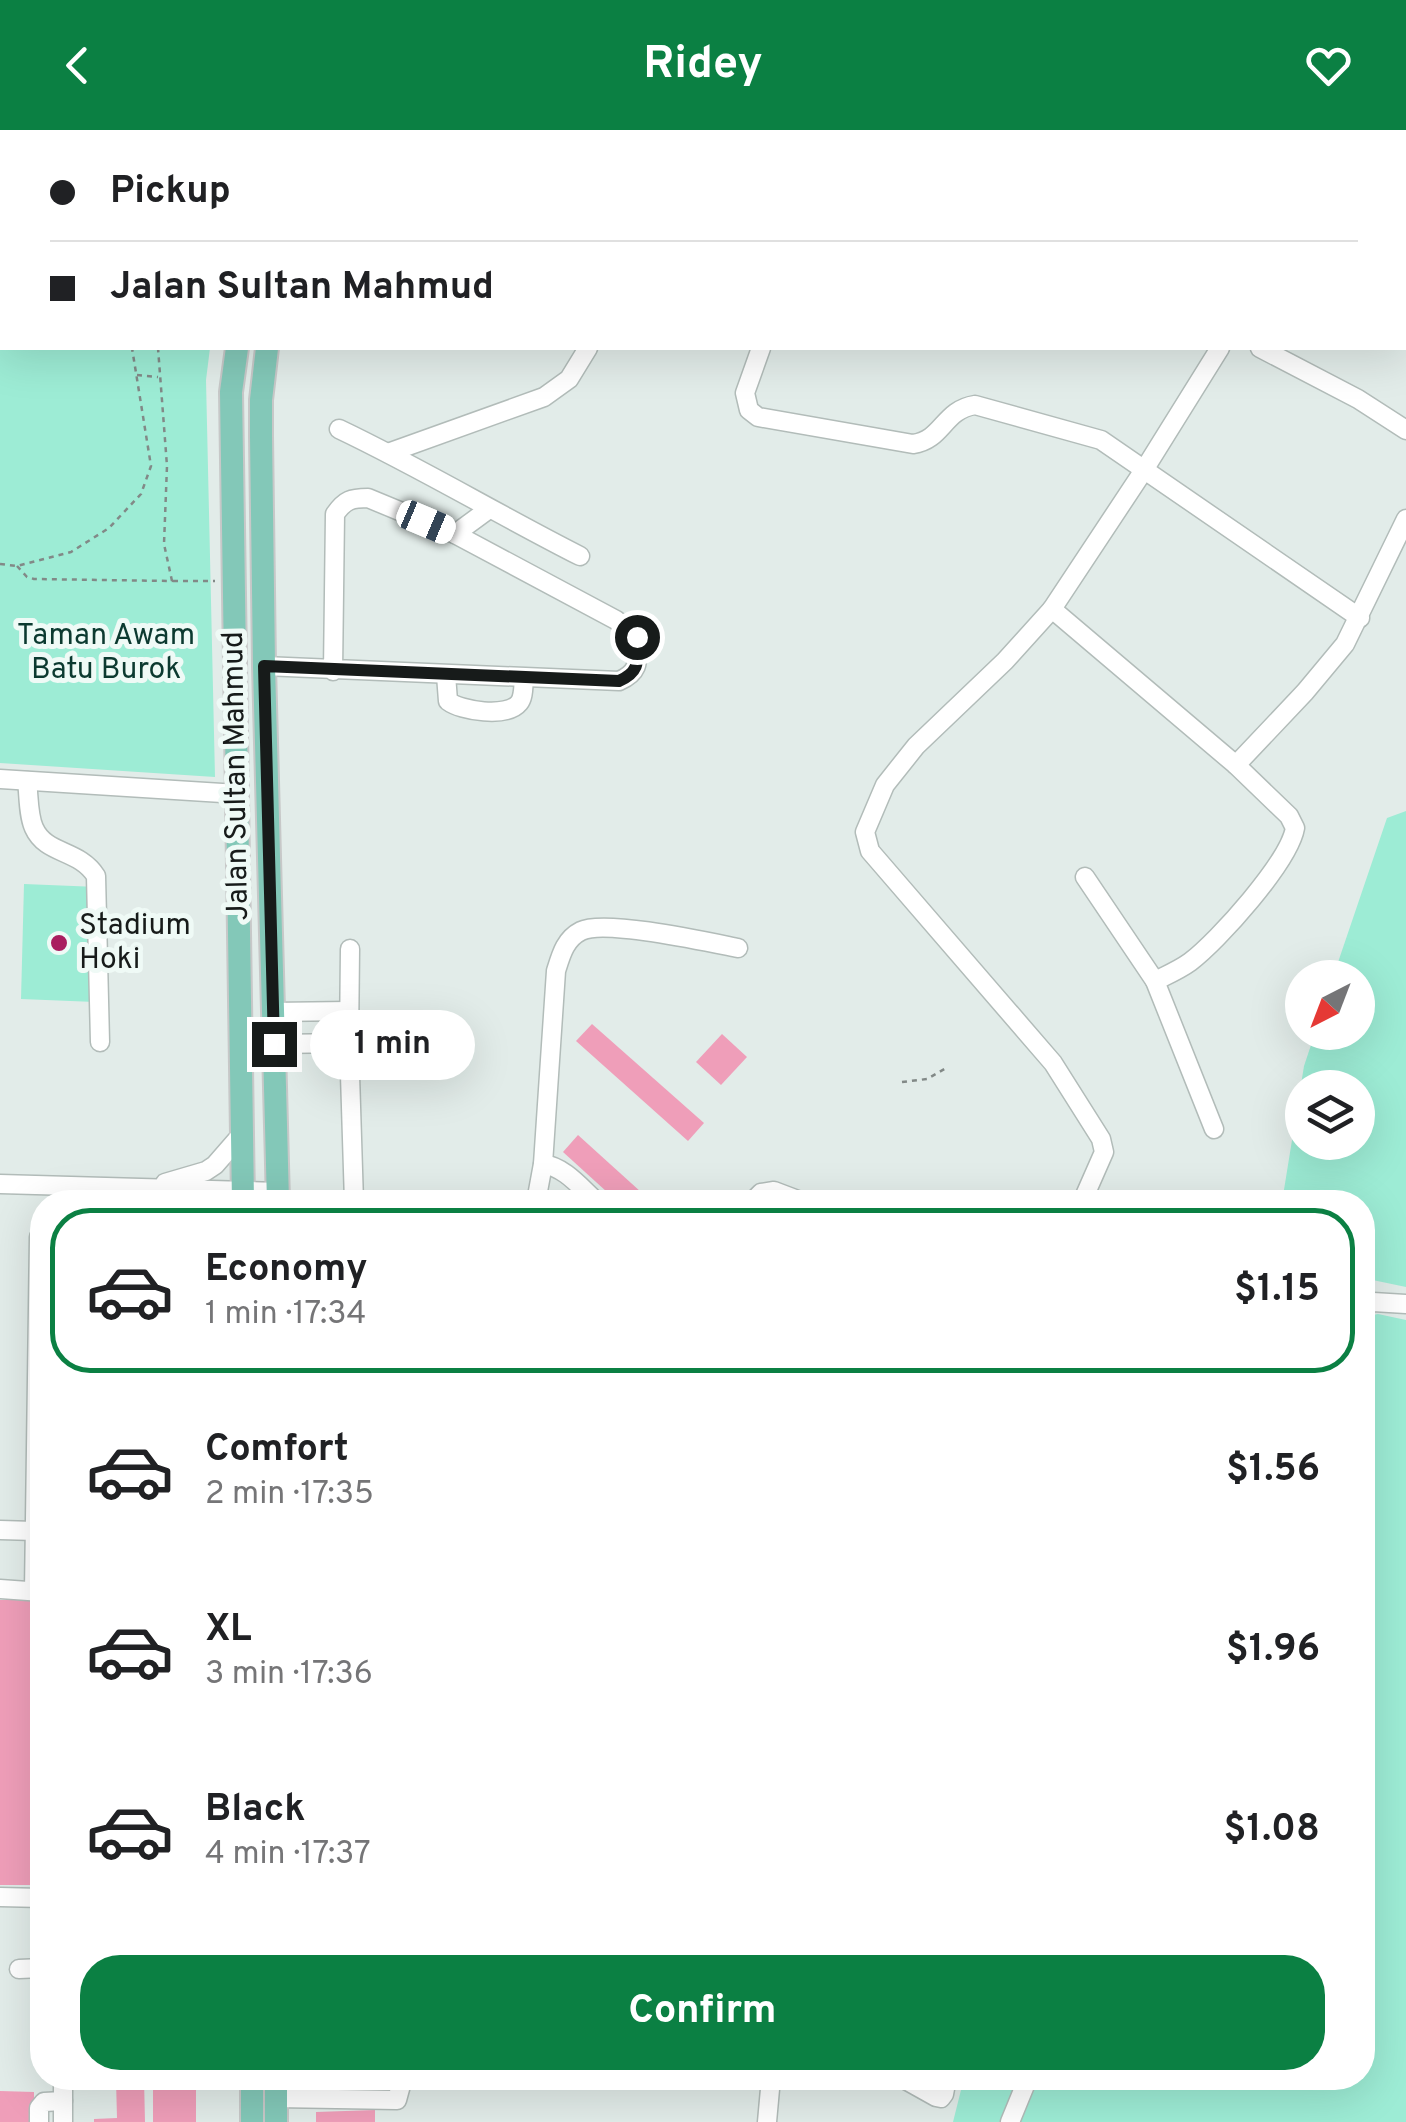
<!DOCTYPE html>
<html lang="en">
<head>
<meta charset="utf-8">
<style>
	:root { --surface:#fff; --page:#f6f6f6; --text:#202124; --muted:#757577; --line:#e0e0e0; --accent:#0b8043 }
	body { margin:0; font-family:Overpass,sans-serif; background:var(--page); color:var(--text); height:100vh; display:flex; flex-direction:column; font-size:38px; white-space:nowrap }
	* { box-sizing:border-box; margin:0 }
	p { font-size:32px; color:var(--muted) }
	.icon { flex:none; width:55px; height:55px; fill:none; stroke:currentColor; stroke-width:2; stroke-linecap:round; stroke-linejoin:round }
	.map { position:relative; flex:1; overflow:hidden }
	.sheet { position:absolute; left:30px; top:1060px; width:1345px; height:900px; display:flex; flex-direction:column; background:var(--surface); border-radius:40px; box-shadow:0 10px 40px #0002 }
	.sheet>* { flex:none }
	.guide { position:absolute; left:0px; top:0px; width:1408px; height:220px; box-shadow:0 10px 40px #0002; display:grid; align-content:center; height:220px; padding:0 50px; background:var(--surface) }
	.needle { width:65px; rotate:222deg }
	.controls { position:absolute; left:1285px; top:830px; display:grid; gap:20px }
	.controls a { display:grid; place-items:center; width:90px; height:90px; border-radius:50%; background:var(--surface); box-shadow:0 10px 40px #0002; font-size:50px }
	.end { position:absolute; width:45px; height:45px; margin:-22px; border:12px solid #171b1a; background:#fff; box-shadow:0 0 0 5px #fff }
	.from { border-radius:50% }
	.bubble { position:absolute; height:70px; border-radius:35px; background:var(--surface); box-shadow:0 10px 40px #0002; font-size:32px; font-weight:700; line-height:70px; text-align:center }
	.car { position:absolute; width:30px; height:60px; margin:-30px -15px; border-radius:12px; box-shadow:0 0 8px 2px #0007; background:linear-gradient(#fff 24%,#345 0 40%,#fff 0 76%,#345 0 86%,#fff 0) }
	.guide b { display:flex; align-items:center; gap:35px; height:95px; font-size:38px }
	.guide b+b { border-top:2px solid var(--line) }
	.guide i { width:25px; height:25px; background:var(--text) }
	ul { padding:18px 0 0; list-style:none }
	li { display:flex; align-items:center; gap:30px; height:165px; margin:0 20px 15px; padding:0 30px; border:5px solid transparent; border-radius:40px }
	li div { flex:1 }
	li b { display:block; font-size:38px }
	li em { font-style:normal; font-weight:700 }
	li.current { border-color:var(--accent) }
	li>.icon { width:90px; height:90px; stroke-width:1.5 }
	.primary-button { display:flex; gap:20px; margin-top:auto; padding:20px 50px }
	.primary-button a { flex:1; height:115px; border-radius:40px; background:var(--accent); color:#fff; font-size:40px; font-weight:700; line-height:115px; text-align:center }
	header { display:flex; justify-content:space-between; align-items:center; height:130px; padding:0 50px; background:var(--accent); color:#fff; font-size:45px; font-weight:700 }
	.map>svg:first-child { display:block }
	.green { fill:#9decd5; fill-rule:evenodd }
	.building { fill:#ef9eb9 }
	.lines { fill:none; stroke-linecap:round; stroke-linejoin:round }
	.minor-casing { stroke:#b2bcb9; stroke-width:21 }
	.major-casing { stroke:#c7c8c8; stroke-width:26 }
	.path { stroke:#828987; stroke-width:2.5; stroke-dasharray:5 5; stroke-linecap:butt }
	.minor { stroke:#fff; stroke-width:18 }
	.major { stroke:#83c8b8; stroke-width:22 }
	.route { stroke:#171b1a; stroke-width:12 }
	.poi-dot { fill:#a91d5f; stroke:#effaf6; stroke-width:4 }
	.labels { text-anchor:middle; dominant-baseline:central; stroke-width:10; stroke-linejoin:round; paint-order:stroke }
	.park-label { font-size:30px; fill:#0c3a30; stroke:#effaf6 }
	.street-label { font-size:30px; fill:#171b1a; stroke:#effaf6 }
	.poi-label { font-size:30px; fill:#171b1a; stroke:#effaf6; text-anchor:start }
</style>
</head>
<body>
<header><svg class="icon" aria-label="back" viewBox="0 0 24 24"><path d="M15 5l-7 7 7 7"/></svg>Ridey<svg class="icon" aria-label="heart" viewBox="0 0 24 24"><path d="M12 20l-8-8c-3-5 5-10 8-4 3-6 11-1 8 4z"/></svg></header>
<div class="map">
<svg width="1406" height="1992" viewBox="0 0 1406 1992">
	<rect width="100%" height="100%" fill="#e2ece9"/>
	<!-- green -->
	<g class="green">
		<polygon points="0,0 258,0 257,2 2,2 2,218 210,218 206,250 215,647 0,633"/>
		<path d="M 1406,681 L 1406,1157 L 1363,1148 L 1362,1072 L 1282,1072 L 1304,936 L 1315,903 L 1358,902 L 1358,848 L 1333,847 L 1387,688 ZM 1302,958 L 1358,958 L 1358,1012 L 1302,1012 Z"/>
		<polygon points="24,754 98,757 95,872 21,869"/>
		<polygon points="1378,1184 1406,1190 1406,1992 953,1992 964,1948 1362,1948 1363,1187"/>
	</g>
	<!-- building -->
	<g class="building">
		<polygon points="592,894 704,993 688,1011 576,911"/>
		<polygon points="722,904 747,927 721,955 696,932"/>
		<polygon points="578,1005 652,1072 618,1072 563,1022"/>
		<rect x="0" y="1470" width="42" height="285"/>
		<polygon points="144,1949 145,1992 94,1992 94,1989 117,1988 116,1950"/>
		<rect x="153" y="1953" width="43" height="39"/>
		<polygon points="0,1961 34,1962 34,1992 0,1992"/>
		<polygon points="375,1980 375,1992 316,1992 316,1982"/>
	</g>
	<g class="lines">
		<!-- minor casing -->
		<g class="minor-casing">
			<g id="minor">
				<polyline points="395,0 402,2"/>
				<polyline points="557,2 557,0"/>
				<polyline points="873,2 875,0"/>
				<polyline points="1124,2 1126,0"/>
				<polyline points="1334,2 1336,0"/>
				<polyline points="1400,2 1402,0"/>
				<polyline points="1405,61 1406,62"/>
				<polyline points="1405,132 1406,133"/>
				<path d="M 761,218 L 745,263 L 749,280 L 758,287 L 913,314 C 943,310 943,280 975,275 L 1101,310 L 1360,488"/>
				<polyline points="1260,218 1358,269 1406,300"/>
				<path d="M 339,299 C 421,338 499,385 580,426"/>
				<polyline points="388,323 544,267 569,249 588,218"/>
				<polyline points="455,404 489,379"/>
				<polyline points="1052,479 1005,531 916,616 885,655 865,702 870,721 1053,933 1101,1009 1104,1022 1082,1072"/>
				<path d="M 264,536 L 619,551 C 642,541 637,529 637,507 L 616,490 L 455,404 L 368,368 C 351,368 345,370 335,384 L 333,541"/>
				<path d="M 446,545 L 448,571 C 461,581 507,588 519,573 C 524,567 523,556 524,549"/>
				<polyline points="1236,635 1305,562 1345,514 1406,389"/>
				<polyline points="0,649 238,664"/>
				<path d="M 27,651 C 29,666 28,685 34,698 C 46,725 79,719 96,746 L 100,912"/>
				<polyline points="1085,747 1155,851 1214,999"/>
				<polyline points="350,819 349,913 354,1072"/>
				<path d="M 1155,851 C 1167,845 1179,840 1190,832 C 1218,811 1289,732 1295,698 L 1289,686 L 1236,635 L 1052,479 L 1144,340 L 1220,218"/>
				<polyline points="273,882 349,881"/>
				<polyline points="274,914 349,913"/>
				<path d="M 543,1034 C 565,1037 581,1058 597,1072"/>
				<polyline points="165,1053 206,1041 215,1035 242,1004"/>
				<polyline points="0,1054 278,1062"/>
				<path d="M 536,1072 L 543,1034 L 556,841 C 561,825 565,809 581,801 C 604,789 708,812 738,818"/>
				<polyline points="752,1072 761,1063 774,1061 803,1072"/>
				<polyline points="1362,1174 1373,1172 1406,1174"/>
				<polyline points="0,1400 35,1401"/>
				<polyline points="0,1459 42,1462"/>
				<polyline points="34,1461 39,1107"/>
				<polyline points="0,1767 42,1768"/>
				<polyline points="19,1839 42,1838"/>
				<polyline points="902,1948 936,1967 941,1968 944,1964 947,1948"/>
				<polyline points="276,1968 397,1970 403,1948"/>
				<polyline points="39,1992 39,1978 44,1972 63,1971"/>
				<polyline points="63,1992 63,1948"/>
				<polyline points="767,1992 771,1948"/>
				<polyline points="1010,1992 1028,1948"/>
			</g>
		</g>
		<!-- major casing -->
		<g class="major-casing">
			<g id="major">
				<polyline points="293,2 294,0"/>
				<polyline points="321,2 322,0"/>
				<polyline points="237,218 231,262 243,1072"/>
				<polyline points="267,218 261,270 261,306 264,536 278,1072"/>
				<polyline points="252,1948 252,1992"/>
				<polyline points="276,1948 276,1992"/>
			</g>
		</g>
		<!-- path -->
		<g class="path">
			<polyline points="172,0 173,2"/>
			<polyline points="217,2 218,0"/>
			<polyline points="137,245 158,247"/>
			<polyline points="0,434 17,436 71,422 109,398 141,364 151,336 132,218"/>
			<polyline points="17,436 27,447 34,449 172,451 164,414 167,336 158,218"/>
			<polyline points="173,451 215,451"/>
			<polyline points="902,952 927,949 948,937"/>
		</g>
		<!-- minor -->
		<use href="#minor" class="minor"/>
		<!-- major -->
		<use href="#major" class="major"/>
	</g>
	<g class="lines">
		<!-- route -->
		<path class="route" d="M 274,914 L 264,536 L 619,551 C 642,541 637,529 637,507"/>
	</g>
	<!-- markers -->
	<circle class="poi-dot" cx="59" cy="813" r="10"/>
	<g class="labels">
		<!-- park labels -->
		<g class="park-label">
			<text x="106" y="506">Taman Awam<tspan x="106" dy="34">Batu Burok</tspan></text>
		</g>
		<!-- street labels -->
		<g class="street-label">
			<text transform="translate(237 646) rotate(-91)">Jalan Sultan Mahmud</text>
		</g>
		<!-- poi labels -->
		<g class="poi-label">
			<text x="79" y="796">Stadium<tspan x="79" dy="34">Hoki</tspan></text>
		</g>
	</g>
</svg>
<div class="controls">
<a><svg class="needle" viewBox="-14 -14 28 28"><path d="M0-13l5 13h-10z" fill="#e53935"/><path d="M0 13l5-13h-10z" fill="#757577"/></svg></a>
<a><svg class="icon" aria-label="layers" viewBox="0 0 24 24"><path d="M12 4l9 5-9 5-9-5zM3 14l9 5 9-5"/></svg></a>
</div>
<i class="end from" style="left:637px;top:507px"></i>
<i class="end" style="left:274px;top:914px"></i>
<div class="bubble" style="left:310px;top:880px;width:165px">1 min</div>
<i class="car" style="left:426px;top:392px;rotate:113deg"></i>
<div class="guide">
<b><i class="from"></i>Pickup</b>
<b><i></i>Jalan Sultan Mahmud</b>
</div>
<section class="sheet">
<ul>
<li class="current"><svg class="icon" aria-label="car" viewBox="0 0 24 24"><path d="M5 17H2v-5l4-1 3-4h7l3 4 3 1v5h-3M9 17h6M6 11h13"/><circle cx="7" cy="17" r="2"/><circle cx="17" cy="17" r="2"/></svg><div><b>Economy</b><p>1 min · 17:34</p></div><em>$1.15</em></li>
<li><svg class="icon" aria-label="car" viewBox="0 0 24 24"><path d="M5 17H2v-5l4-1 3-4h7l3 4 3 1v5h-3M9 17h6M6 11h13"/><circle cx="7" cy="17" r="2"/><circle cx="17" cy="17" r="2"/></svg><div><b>Comfort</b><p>2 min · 17:35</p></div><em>$1.56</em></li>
<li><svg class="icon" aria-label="car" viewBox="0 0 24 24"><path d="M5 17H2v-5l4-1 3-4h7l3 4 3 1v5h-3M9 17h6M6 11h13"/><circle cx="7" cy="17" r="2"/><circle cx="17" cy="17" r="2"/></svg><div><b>XL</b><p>3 min · 17:36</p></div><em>$1.96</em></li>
<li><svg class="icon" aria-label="car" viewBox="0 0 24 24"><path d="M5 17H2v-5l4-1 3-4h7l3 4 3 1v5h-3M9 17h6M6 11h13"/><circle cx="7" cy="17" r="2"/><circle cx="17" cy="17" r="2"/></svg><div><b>Black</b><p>4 min · 17:37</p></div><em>$1.08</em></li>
</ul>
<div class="primary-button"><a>Confirm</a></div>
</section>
</div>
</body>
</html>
